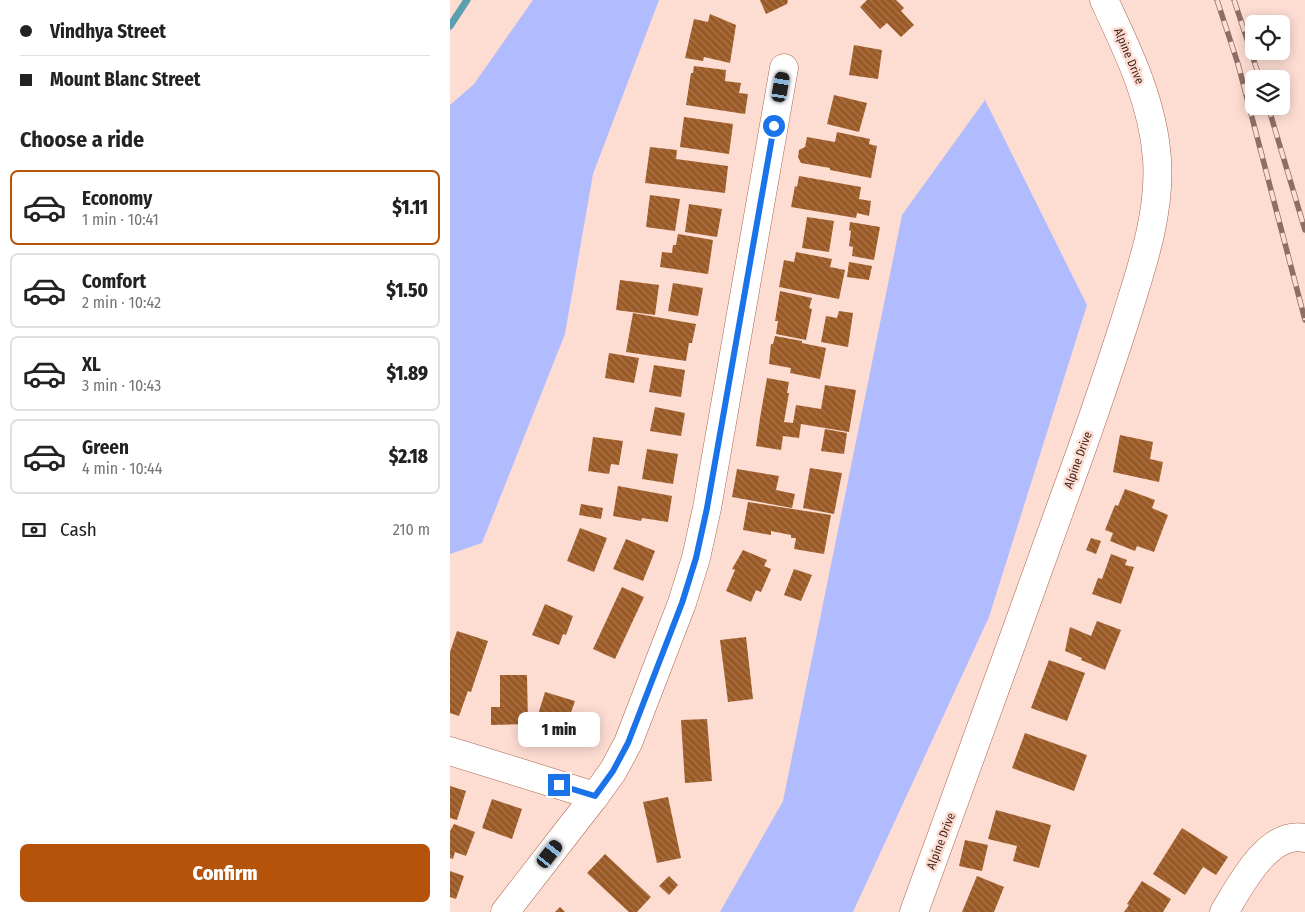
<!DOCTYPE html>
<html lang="en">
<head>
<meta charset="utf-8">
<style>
	:root { --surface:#fff; --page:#f6f6f6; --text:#222; --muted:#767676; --line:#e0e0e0; --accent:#b45309 }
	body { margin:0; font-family:"Fira Sans Condensed",sans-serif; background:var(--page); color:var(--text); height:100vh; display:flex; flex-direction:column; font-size:19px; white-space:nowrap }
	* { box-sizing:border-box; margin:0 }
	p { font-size:16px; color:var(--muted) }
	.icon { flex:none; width:28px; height:28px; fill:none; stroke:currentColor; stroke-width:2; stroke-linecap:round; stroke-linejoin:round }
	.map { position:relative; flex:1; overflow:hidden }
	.panel { display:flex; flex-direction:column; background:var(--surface); width:450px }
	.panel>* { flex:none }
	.guide { display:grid; align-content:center; height:110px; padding:0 20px; background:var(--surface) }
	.fabs { position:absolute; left:795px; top:15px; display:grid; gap:10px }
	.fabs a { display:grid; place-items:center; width:45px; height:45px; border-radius:8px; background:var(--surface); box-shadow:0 2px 12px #0003; font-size:25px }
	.end { position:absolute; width:22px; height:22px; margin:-11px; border:6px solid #1a73e8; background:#fff; box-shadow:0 0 0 2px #fff }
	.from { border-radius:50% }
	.bubble { position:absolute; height:35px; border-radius:8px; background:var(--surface); box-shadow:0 2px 12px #0003; font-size:16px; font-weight:800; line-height:35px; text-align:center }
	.car { position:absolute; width:15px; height:30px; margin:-15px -8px; border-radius:6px; box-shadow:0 0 4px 1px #0007; background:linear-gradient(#222 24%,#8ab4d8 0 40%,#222 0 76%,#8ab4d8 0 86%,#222 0) }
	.guide b { display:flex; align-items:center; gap:18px; height:48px; font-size:19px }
	.guide b+b { border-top:1px solid var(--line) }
	.guide i { width:12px; height:12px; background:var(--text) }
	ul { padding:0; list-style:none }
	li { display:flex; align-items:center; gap:15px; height:75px; margin:0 10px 8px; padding:0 10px; border:2px solid var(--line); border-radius:8px }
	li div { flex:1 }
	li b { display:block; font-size:19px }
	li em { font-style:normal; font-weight:800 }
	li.on { border-color:var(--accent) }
	li>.icon { width:45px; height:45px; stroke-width:1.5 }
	h2 { padding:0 20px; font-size:22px; line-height:60px }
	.pay { display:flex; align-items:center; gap:12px; height:55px; padding:0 20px; font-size:19px }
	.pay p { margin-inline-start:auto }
	.cta { display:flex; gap:10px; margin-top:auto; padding:10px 20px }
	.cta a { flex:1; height:58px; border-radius:8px; background:var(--accent); color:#fff; font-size:20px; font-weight:800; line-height:58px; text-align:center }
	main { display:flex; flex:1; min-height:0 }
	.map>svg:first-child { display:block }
	.green { fill:#b1bcff }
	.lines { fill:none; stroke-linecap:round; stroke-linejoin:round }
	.stream { stroke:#5a9fb0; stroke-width:7 }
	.building { fill:url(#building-back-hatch) }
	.minor-casing { stroke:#aa644f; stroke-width:29 }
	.minor { stroke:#fff; stroke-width:28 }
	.rail-casing { stroke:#8d6e64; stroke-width:5.5 }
	.rail { stroke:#fddcd2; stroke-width:4; stroke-dasharray:11; stroke-linecap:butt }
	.route { stroke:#1a73e8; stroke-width:6 }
	.labels { text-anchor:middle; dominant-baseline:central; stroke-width:5; stroke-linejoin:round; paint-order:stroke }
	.street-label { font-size:12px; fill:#42241b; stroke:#fddcd2 }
</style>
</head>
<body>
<main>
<section class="panel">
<div class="guide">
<b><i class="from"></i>Vindhya Street</b>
<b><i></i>Mount Blanc Street</b>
</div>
<h2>Choose a ride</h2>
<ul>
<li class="on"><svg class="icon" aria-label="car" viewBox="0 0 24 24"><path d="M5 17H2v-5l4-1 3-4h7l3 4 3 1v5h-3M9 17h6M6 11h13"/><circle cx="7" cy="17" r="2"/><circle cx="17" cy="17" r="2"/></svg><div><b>Economy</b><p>1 min · 10:41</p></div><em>$1.11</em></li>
<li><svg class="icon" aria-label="car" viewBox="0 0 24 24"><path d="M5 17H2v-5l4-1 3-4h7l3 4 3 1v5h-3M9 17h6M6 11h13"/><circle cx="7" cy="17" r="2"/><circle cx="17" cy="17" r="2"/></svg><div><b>Comfort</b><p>2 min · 10:42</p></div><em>$1.50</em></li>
<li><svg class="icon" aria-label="car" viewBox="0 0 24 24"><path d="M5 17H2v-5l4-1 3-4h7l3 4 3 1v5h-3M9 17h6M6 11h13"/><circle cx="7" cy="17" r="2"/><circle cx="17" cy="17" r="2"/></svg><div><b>XL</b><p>3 min · 10:43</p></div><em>$1.89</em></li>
<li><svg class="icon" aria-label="car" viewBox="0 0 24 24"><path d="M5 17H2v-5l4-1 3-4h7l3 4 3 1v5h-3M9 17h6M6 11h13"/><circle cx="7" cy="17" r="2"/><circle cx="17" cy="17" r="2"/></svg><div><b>Green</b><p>4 min · 10:44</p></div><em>$2.18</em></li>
</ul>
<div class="pay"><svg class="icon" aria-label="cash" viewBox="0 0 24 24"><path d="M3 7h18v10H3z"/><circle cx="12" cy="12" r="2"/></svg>Cash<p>210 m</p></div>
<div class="cta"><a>Confirm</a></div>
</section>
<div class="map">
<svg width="855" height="912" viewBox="0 0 855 912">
	<defs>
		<pattern id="building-back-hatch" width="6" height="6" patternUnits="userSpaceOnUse" patternTransform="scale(1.25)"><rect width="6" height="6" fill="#9b5a25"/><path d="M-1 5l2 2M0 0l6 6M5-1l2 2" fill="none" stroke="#a87852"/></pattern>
	</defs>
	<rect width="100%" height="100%" fill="#fddcd2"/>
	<!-- green -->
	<g class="green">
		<polygon points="83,0 209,0 143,174 115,334 32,543 0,554 0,105 24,84"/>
		<polygon points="535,100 637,305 539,617 403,912 270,912 333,801 452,215"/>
	</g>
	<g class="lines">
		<!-- stream -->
		<polyline class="stream" points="0,26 17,0"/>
	</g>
	<!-- building -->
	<g class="building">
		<polygon points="310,0 338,0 337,4 316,14"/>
		<polygon points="417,0 446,0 454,8 451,11 464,25 451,37 437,23 430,29 410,7"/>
		<polygon points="260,14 286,25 280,63 254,57 253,61 235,58 244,19 258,22"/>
		<polygon points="404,45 432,50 428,79 399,75"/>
		<polygon points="244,66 276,70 275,81 291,83 289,93 298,94 295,114 236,105 241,73 243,73"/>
		<polygon points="384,95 417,103 409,132 377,124"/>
		<polygon points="234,117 283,124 279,154 230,147"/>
		<polygon points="387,132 420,139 419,144 427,146 421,178 380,170 380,168 351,163 348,157 349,150 355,147 357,137 385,142"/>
		<polygon points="200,147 227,150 226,159 278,166 275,193 195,183"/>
		<polygon points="349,176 411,187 409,199 421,201 419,216 407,213 406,218 341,207 345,186 347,187"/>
		<polygon points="200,195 230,199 225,231 196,227"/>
		<polygon points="239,204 272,209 267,237 235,232"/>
		<polygon points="357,217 384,221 379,252 352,248"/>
		<polygon points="400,222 430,227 424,260 402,256 403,247 399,246 401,231 399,230"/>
		<polygon points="228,234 263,240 258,274 210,267 212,252 222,253 223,245 226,245"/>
		<polygon points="346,252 382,259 380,267 395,270 389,299 329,287 334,260 344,262"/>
		<polygon points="399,262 422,266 419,280 397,277"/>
		<polygon points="170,280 209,285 205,315 166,310"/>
		<polygon points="223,283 253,288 248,316 218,311"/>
		<polygon points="330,291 362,298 359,308 362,309 356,340 326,334 328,321 325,321"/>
		<polygon points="389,311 403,313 398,347 371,342 376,316 387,318"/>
		<polygon points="183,313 246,324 242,343 239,343 236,361 176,352"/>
		<polygon points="325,336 352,341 352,343 376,348 370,379 340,373 341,368 319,364 321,344 323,344"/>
		<polygon points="159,353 189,358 184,383 155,378"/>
		<polygon points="204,365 235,370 231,397 199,392"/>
		<polygon points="317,378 339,382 337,393 339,393 334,422 343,423 346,405 371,409 375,385 406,390 399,432 351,424 349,438 333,436 331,450 306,446 310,418 317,419 310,418"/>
		<polygon points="205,407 235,413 231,436 200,431"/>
		<polygon points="375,429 397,433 394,454 371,451"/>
		<polygon points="670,435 703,442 700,459 713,462 709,482 663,472"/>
		<polygon points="143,437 173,441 169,465 161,464 159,474 138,471"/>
		<polygon points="197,449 228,454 223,484 192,479"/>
		<polygon points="360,468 392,473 384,514 353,508"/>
		<polygon points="287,469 329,476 326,490 345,494 342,508 282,497"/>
		<polygon points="168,486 222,496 218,522 192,518 191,521 163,516"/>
		<polygon points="675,489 705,500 702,508 718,515 704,552 687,546 685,551 660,541 663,533 655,530 665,505 668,506"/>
		<polygon points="298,502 381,515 374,554 344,549 346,538 341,538 341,535 321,531 321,535 293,530"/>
		<polygon points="131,504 153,508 151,519 129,515"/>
		<polygon points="130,528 157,538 144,572 117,561"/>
		<polygon points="641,538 651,541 646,554 636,550"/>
		<polygon points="176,539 205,551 193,581 163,569"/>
		<polygon points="293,550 317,560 314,566 321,569 311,592 306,590 301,602 276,591 285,570 282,569"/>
		<polygon points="661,554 677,560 675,565 684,567 671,604 642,594 648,578 652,579"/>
		<polygon points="344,569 362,575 351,601 334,595"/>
		<polygon points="172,587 194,597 165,659 143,649"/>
		<polygon points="95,604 123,616 116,635 113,634 109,645 82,635"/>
		<polygon points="647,621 671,630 655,670 631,660 632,658 615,651 620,627 641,636"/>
		<polygon points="7,631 38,641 21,692 18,691 9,716 0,713 0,652"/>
		<polygon points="296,637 303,699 278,702 270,640"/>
		<polygon points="599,660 635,673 617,721 581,708"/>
		<polygon points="50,675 77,675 78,724 41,725 41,707 50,707"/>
		<polygon points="95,692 125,701 115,730 86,721"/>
		<polygon points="257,719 262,781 235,783 231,720"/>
		<polygon points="575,733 637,755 624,791 562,768"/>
		<polygon points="0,786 16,791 7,820 0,818"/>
		<polygon points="218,797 231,858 207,863 193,802"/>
		<polygon points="42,799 72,809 62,839 32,828"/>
		<polygon points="546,810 601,825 589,868 563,861 567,846 538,839"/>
		<polygon points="4,824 25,832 16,856 5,852 3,859 0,858 0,831"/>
		<polygon points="732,828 778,857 766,875 753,867 735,895 703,874"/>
		<polygon points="515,840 538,845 532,871 509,866"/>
		<polygon points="155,854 201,897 187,912 179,912 137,873"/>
		<polygon points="0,871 14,876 6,899 0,897"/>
		<polygon points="219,876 228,885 219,895 209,886"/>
		<polygon points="527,876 554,887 544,912 512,912"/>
		<polygon points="692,881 721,899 713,912 674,912 679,905 677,904"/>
		<polygon points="110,907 115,912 105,912"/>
	</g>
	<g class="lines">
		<!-- minor casing -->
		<g class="minor-casing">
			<g id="minor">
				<polyline points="0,751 145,796"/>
				<polyline points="55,912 145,796 163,771 178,743 232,603 246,558 257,508 334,68"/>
				<path d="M 464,912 C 515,775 564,636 614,498 C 635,441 655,383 674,324 C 690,272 711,215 707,159 C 703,102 678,51 654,0"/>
				<path d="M 774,912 C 790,886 818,830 855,838"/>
			</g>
		</g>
		<!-- minor -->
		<use href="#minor" class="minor"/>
		<!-- rail casing -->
		<g class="rail-casing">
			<g id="rail">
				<polyline points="767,0 788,64 855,320"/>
				<polyline points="784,0 810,79"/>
				<polyline points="818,106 855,230"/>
			</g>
		</g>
		<!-- rail -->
		<use href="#rail" class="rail"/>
	</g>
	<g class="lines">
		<!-- route -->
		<polyline class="route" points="109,785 145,796 163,771 178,743 232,603 246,558 257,508 324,126"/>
	</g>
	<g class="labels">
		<!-- street labels -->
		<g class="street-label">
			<text transform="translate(679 56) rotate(67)">Alpine Drive</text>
			<text transform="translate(628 460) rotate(-70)">Alpine Drive</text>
			<text transform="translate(491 841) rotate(-69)">Alpine Drive</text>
		</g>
	</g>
</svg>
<div class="fabs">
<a><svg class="icon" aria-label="locate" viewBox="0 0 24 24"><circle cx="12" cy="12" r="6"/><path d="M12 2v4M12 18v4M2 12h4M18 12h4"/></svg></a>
<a><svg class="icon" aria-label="layers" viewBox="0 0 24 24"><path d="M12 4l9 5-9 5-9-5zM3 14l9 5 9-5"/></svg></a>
</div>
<i class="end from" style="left:324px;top:126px"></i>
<i class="end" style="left:109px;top:785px"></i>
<div class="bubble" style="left:68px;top:712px;width:82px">1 min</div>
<i class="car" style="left:331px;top:87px;rotate:10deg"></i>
<i class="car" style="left:100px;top:854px;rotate:38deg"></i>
</div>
</main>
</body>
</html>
